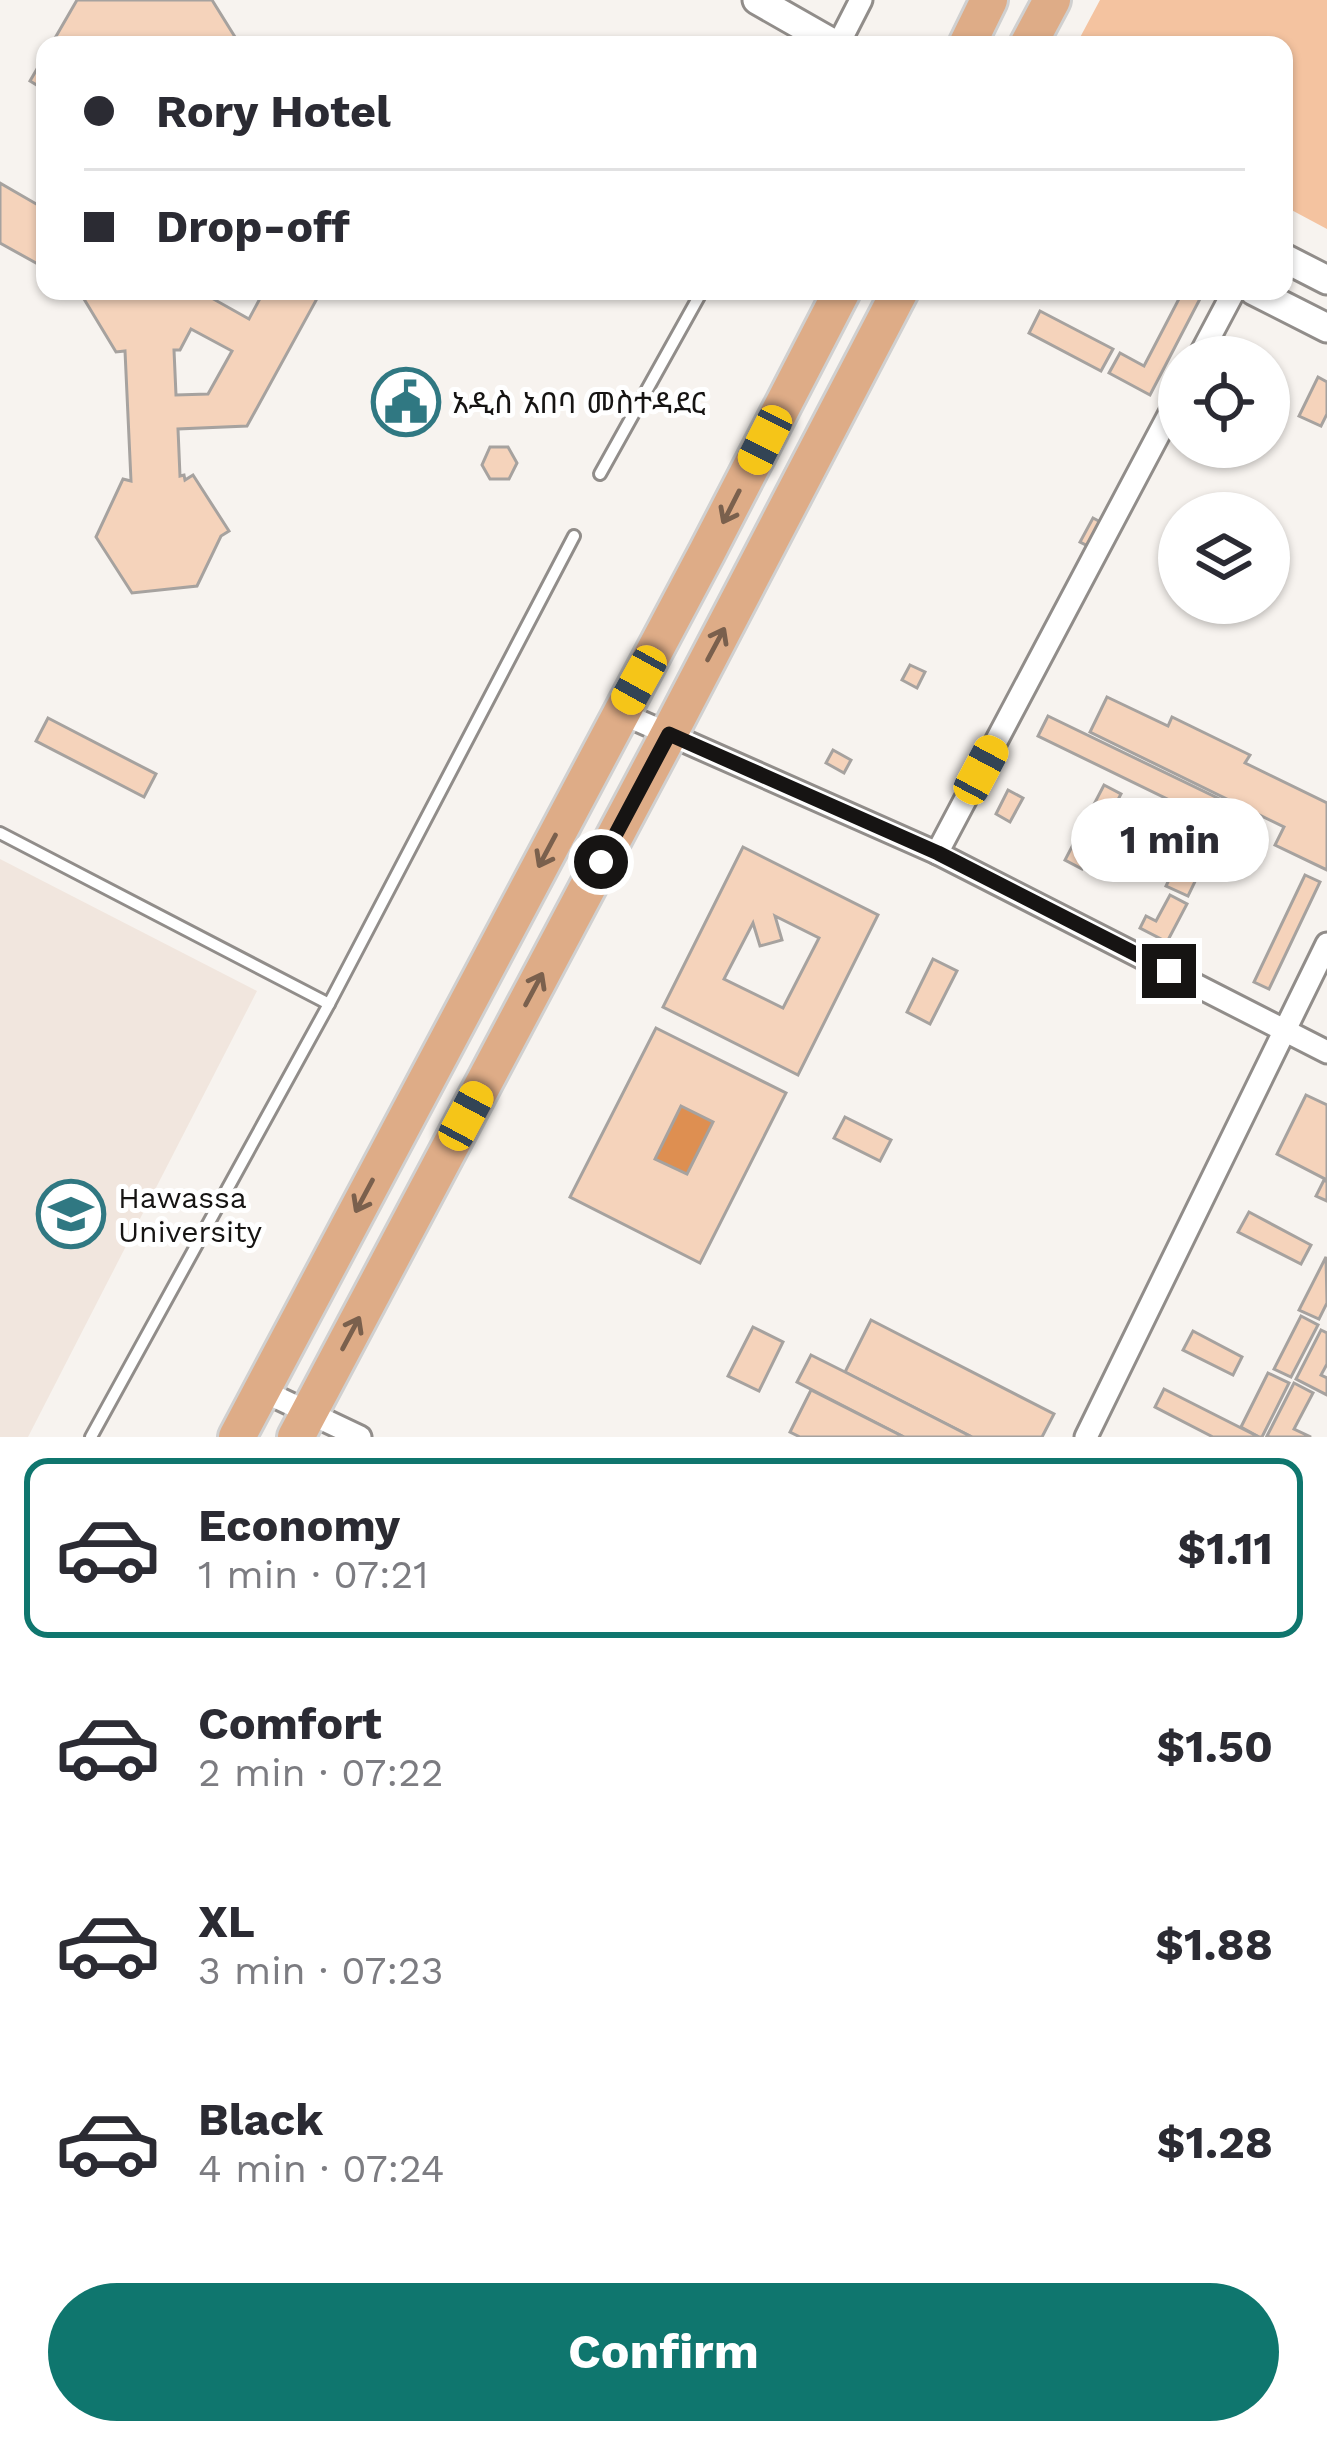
<!DOCTYPE html>
<html lang="en">
<head>
<meta charset="utf-8">
<style>
	:root { --surface:#fff; --page:#f2f2f3; --text:#2b2b33; --muted:#7c7c81; --line:#e1e1e2; --accent:#0f766e }
	body { margin:0; font-family:"Work Sans","Noto Sans Ethiopic",sans-serif; background:var(--page); color:var(--text); height:100vh; display:flex; flex-direction:column; font-size:45px; white-space:nowrap }
	* { box-sizing:border-box; margin:0 }
	p { font-size:39px; color:var(--muted) }
	.icon { flex:none; width:66px; height:66px; fill:none; stroke:currentColor; stroke-width:2; stroke-linecap:round; stroke-linejoin:round }
	.map { position:relative; height:1437px; overflow:hidden }
	.panel { display:flex; flex-direction:column; background:var(--surface); flex:1 }
	.panel>* { flex:none }
	.guide { position:absolute; left:36px; top:36px; width:1257px; height:264px; border-radius:24px; box-shadow:0 3px 9px #0004; display:grid; align-content:center; height:264px; padding:0 48px; background:var(--surface) }
	.controls { position:absolute; left:1158px; top:336px; display:grid; gap:24px }
	.controls a { display:grid; place-items:center; width:132px; height:132px; border-radius:50%; background:var(--surface); box-shadow:0 3px 9px #0004; font-size:60px }
	.end { position:absolute; width:54px; height:54px; margin:-27px; border:15px solid #161413; background:#fff; box-shadow:0 0 0 6px #fff }
	.from { border-radius:50% }
	.bubble { position:absolute; height:84px; border-radius:42px; background:var(--surface); box-shadow:0 3px 9px #0004; font-size:39px; font-weight:700; line-height:84px; text-align:center }
	.car { position:absolute; width:36px; height:72px; margin:-36px -18px; border-radius:15px; box-shadow:0 0 9px 3px #0007; background:linear-gradient(#f5c518 24%,#345 0 40%,#f5c518 0 76%,#345 0 86%,#f5c518 0) }
	.guide b { display:flex; align-items:center; gap:42px; height:114px; font-size:45px }
	.guide b+b { border-top:3px solid var(--line) }
	.guide i { width:30px; height:30px; background:var(--text) }
	ul { padding:21px 0 0; list-style:none }
	li { display:flex; align-items:center; gap:36px; height:180px; margin:0 24px 18px; padding:0 24px; border:6px solid transparent; border-radius:24px }
	li div { flex:1 }
	li b { display:block; font-size:45px }
	li em { font-style:normal; font-weight:700 }
	li.current { border-color:var(--accent) }
	li>.icon { width:108px; height:108px; stroke-width:1.5 }
	.cta { display:flex; gap:24px; margin-top:auto; padding:24px 48px }
	.cta a { flex:1; height:138px; border-radius:72px; background:var(--accent); color:#fff; font-size:48px; font-weight:700; line-height:138px; text-align:center }
	.map>svg:first-child { display:block }
	.built { fill:#f1e6de }
	.green { fill:#f4c3a0 }
	.water { fill:#de8f51 }
	.building { fill:#f5d3bb; stroke:#a6a29f; stroke-width:3; fill-rule:evenodd }
	.lines { fill:none; stroke-linecap:round; stroke-linejoin:round }
	.service-casing { stroke:#918d8a; stroke-width:16 }
	.minor-casing { stroke:#918d8a; stroke-width:27 }
	.tertiary-casing { stroke:#918d8a; stroke-width:33 }
	.trunk-casing { stroke:#d0d0d0; stroke-width:42 }
	.service { stroke:#fff; stroke-width:10 }
	.minor { stroke:#fff; stroke-width:21 }
	.tertiary { stroke:#fff; stroke-width:27 }
	.trunk { stroke:#deac87; stroke-width:36 }
	.oneway { stroke:#7a604d }
	.route { stroke:#161413; stroke-width:15 }
	.labels { text-anchor:middle; dominant-baseline:central; stroke-width:10; stroke-linejoin:round; paint-order:stroke }
	.poi-label { font-size:30px; fill:#161413; stroke:#fff; text-anchor:start }
</style>
</head>
<body>
<div class="map">
<svg width="1327" height="1437" viewBox="0 0 1327 1437">
	<rect width="100%" height="100%" fill="#f7f3ef"/>
	<!-- built -->
	<polygon class="built" points="0,859 257,991 28,1437 0,1437"/>
	<!-- green -->
	<polygon class="green" points="1100,0 1327,0 1327,229 1284,206 1284,45 1076,45"/>
	<!-- water -->
	<polygon class="water" points="681,1106 713,1122 687,1174 655,1159"/>
	<!-- building -->
	<g class="building">
		<polygon points="77,0 212,0 240,45 51,45"/>
		<polygon points="45,55 45,90 30,81"/>
		<polygon points="0,183 45,209 45,268 0,243"/>
		<path d="M 85,291 L 208,291 L 210,292 L 208,296 L 249,319 L 264,291 L 316,291 L 319,295 L 247,426 L 178,429 L 180,476 L 184,475 L 185,480 L 193,475 L 229,531 L 221,536 L 197,586 L 132,593 L 96,537 L 123,479 L 131,481 L 125,351 L 116,352 L 84,299 L 88,293 ZM 191,329 L 232,351 L 208,394 L 176,395 L 174,350 L 180,350 Z"/>
		<polygon points="1183,291 1203,293 1150,395 1109,373 1120,353 1144,366"/>
		<polygon points="1040,311 1113,349 1101,371 1029,333"/>
		<polygon points="1318,377 1327,382 1327,414 1321,426 1299,416"/>
		<polygon points="490,447 508,447 517,463 509,479 490,479 482,465"/>
		<polygon points="1093,518 1106,525 1094,549 1080,542"/>
		<polygon points="910,665 925,672 917,688 902,680"/>
		<polygon points="1107,697 1168,726 1172,717 1250,755 1245,763 1327,803 1327,870 1275,845 1284,827 1090,732"/>
		<polygon points="1048,716 1232,805 1188,896 1166,886 1200,815 1038,736"/>
		<polygon points="48,718 156,774 144,797 36,741"/>
		<polygon points="833,750 851,760 844,773 826,763"/>
		<polygon points="1104,785 1121,794 1082,869 1065,860"/>
		<polygon points="1008,790 1023,798 1010,822 996,814"/>
		<path d="M 743,847 L 878,915 L 798,1075 L 663,1007 ZM 775,916 L 819,938 L 783,1008 L 724,979 L 753,923 L 760,946 L 782,940 Z"/>
		<polygon points="1305,875 1320,882 1269,989 1254,982"/>
		<polygon points="1170,895 1187,904 1167,942 1140,928 1146,916 1156,921"/>
		<polygon points="933,959 957,971 930,1024 907,1012"/>
		<path d="M 656,1028 L 786,1093 L 700,1263 L 570,1197 ZM 681,1106 L 713,1122 L 687,1174 L 655,1159 Z"/>
		<polygon points="1306,1095 1327,1105 1327,1180 1277,1154"/>
		<polygon points="845,1117 891,1140 880,1161 834,1138"/>
		<polygon points="1324,1180 1327,1182 1327,1201 1316,1196"/>
		<polygon points="1249,1212 1311,1245 1301,1264 1238,1232"/>
		<polygon points="1326,1257 1327,1303 1319,1319 1299,1310"/>
		<polygon points="1301,1316 1318,1325 1291,1377 1274,1369"/>
		<polygon points="871,1320 1054,1414 1042,1437 972,1437 845,1372"/>
		<polygon points="753,1327 783,1342 759,1391 728,1376"/>
		<polygon points="1321,1330 1327,1333 1327,1364 1321,1375 1327,1378 1327,1395 1296,1379"/>
		<polygon points="1193,1331 1242,1357 1233,1375 1183,1350"/>
		<polygon points="811,1355 845,1372 972,1437 904,1437 797,1382"/>
		<polygon points="1268,1373 1289,1383 1262,1437 1259,1437 1241,1427"/>
		<polygon points="1294,1383 1313,1393 1294,1429 1311,1437 1270,1437 1267,1436"/>
		<polygon points="1164,1389 1259,1437 1213,1437 1155,1407"/>
		<polygon points="811,1390 904,1437 800,1437 790,1432"/>
	</g>
	<g class="lines">
		<!-- service casing -->
		<g class="service-casing">
			<g id="service">
				<polyline points="600,474 702,291"/>
				<polyline points="0,833 329,1004"/>
				<polyline points="91,1437 329,1004 574,536"/>
			</g>
		</g>
		<!-- minor casing -->
		<g class="minor-casing">
			<g id="minor">
				<polyline points="838,45 861,0"/>
				<polyline points="1199,357 1234,291"/>
				<polyline points="621,713 937,853 1327,1052"/>
				<polyline points="937,853 1179,396"/>
				<polyline points="261,1390 360,1437"/>
				<polyline points="1086,1437 1327,944"/>
			</g>
		</g>
		<!-- tertiary casing -->
		<g class="tertiary-casing">
			<g id="tertiary">
				<polyline points="757,0 836,45"/>
				<polyline points="1284,258 1327,280"/>
				<polyline points="1254,291 1327,328"/>
			</g>
		</g>
		<!-- trunk casing -->
		<g class="trunk-casing">
			<g id="trunk">
				<polyline points="967,45 989,0"/>
				<polyline points="1028,45 1052,0"/>
				<polyline points="237,1437 707,552 842,291"/>
				<polyline points="296,1437 669,734 900,291"/>
			</g>
		</g>
		<!-- service -->
		<use href="#service" class="service"/>
		<!-- minor -->
		<use href="#minor" class="minor"/>
		<!-- tertiary -->
		<use href="#tertiary" class="tertiary"/>
		<!-- trunk -->
		<use href="#trunk" class="trunk"/>
	</g>
	<!-- one-way arrows -->
	<defs><path id="oneway-shaft" d="M-6 0H5M1.5-3L5.5 0L1.5 3" fill="none" stroke-width="1.6" stroke-linecap="round" stroke-linejoin="round" transform="scale(3)"/></defs>
	<g class="oneway">
		<use href="#oneway-shaft" transform="translate(731 507) rotate(117)"/>
		<use href="#oneway-shaft" transform="translate(716 644) rotate(-62)"/>
		<use href="#oneway-shaft" transform="translate(547 851) rotate(118)"/>
		<use href="#oneway-shaft" transform="translate(534 989) rotate(-62)"/>
		<use href="#oneway-shaft" transform="translate(364 1196) rotate(118)"/>
		<use href="#oneway-shaft" transform="translate(351 1333) rotate(-62)"/>
	</g>
	<g class="lines">
		<!-- route -->
		<polyline class="route" points="601,862 669,734 938,853 1169,971"/>
	</g>
	<!-- icons -->
	<defs>
		<g id="civic-ring" transform="scale(3.45)"><circle r="9.5" fill="#fff" stroke="#307882" stroke-width="1.5"/><path d="M-.6-6.5H3V-4.5H.6V-3L4-1V1h2V6H-6V1h2V-1L-.6-3ZM-1.2 2.5V6h2.4V2.5Z" fill="#307882"/></g>
		<g id="university-ring" transform="scale(3.45)"><circle r="9.5" fill="#fff" stroke="#307882" stroke-width="1.5"/><path d="M0-5L7-2L0 1L-7-2ZM-4 1L0 2.5L4 1V4Q0 6-4 4Z" fill="#307882"/></g>
	</defs>
	<g fill-rule="evenodd">
		<use href="#civic-ring" x="406" y="402"/>
		<use href="#university-ring" x="71" y="1214"/>
	</g>
	<g class="labels">
		<!-- poi labels -->
		<g class="poi-label">
			<text x="452" y="402">አዲስ አበባ መስተዳደር</text>
			<text x="118" y="1197">Hawassa<tspan x="118" dy="34">University</tspan></text>
		</g>
	</g>
</svg>
<div class="controls">
<a><svg class="icon" aria-label="locate" viewBox="0 0 24 24"><circle cx="12" cy="12" r="6"/><path d="M12 2v4M12 18v4M2 12h4M18 12h4"/></svg></a>
<a><svg class="icon" aria-label="layers" viewBox="0 0 24 24"><path d="M12 4l9 5-9 5-9-5zM3 14l9 5 9-5"/></svg></a>
</div>
<i class="end from" style="left:601px;top:862px"></i>
<i class="end" style="left:1169px;top:971px"></i>
<div class="bubble" style="left:1071px;top:798px;width:198px">1 min</div>
<i class="car" style="left:765px;top:440px;rotate:207deg"></i>
<i class="car" style="left:639px;top:680px;rotate:209deg"></i>
<i class="car" style="left:981px;top:770px;rotate:28deg"></i>
<i class="car" style="left:466px;top:1116px;rotate:28deg"></i>
<div class="guide">
<b><i class="from"></i>Rory Hotel</b>
<b><i></i>Drop-off</b>
</div>
</div>
<section class="panel">
<ul>
<li class="current"><svg class="icon" aria-label="car" viewBox="0 0 24 24"><path d="M5 17H2v-5l4-1 3-4h7l3 4 3 1v5h-3M9 17h6M6 11h13"/><circle cx="7" cy="17" r="2"/><circle cx="17" cy="17" r="2"/></svg><div><b>Economy</b><p>1 min · 07:21</p></div><em>$1.11</em></li>
<li><svg class="icon" aria-label="car" viewBox="0 0 24 24"><path d="M5 17H2v-5l4-1 3-4h7l3 4 3 1v5h-3M9 17h6M6 11h13"/><circle cx="7" cy="17" r="2"/><circle cx="17" cy="17" r="2"/></svg><div><b>Comfort</b><p>2 min · 07:22</p></div><em>$1.50</em></li>
<li><svg class="icon" aria-label="car" viewBox="0 0 24 24"><path d="M5 17H2v-5l4-1 3-4h7l3 4 3 1v5h-3M9 17h6M6 11h13"/><circle cx="7" cy="17" r="2"/><circle cx="17" cy="17" r="2"/></svg><div><b>XL</b><p>3 min · 07:23</p></div><em>$1.88</em></li>
<li><svg class="icon" aria-label="car" viewBox="0 0 24 24"><path d="M5 17H2v-5l4-1 3-4h7l3 4 3 1v5h-3M9 17h6M6 11h13"/><circle cx="7" cy="17" r="2"/><circle cx="17" cy="17" r="2"/></svg><div><b>Black</b><p>4 min · 07:24</p></div><em>$1.28</em></li>
</ul>
<div class="cta"><a>Confirm</a></div>
</section>
</body>
</html>
